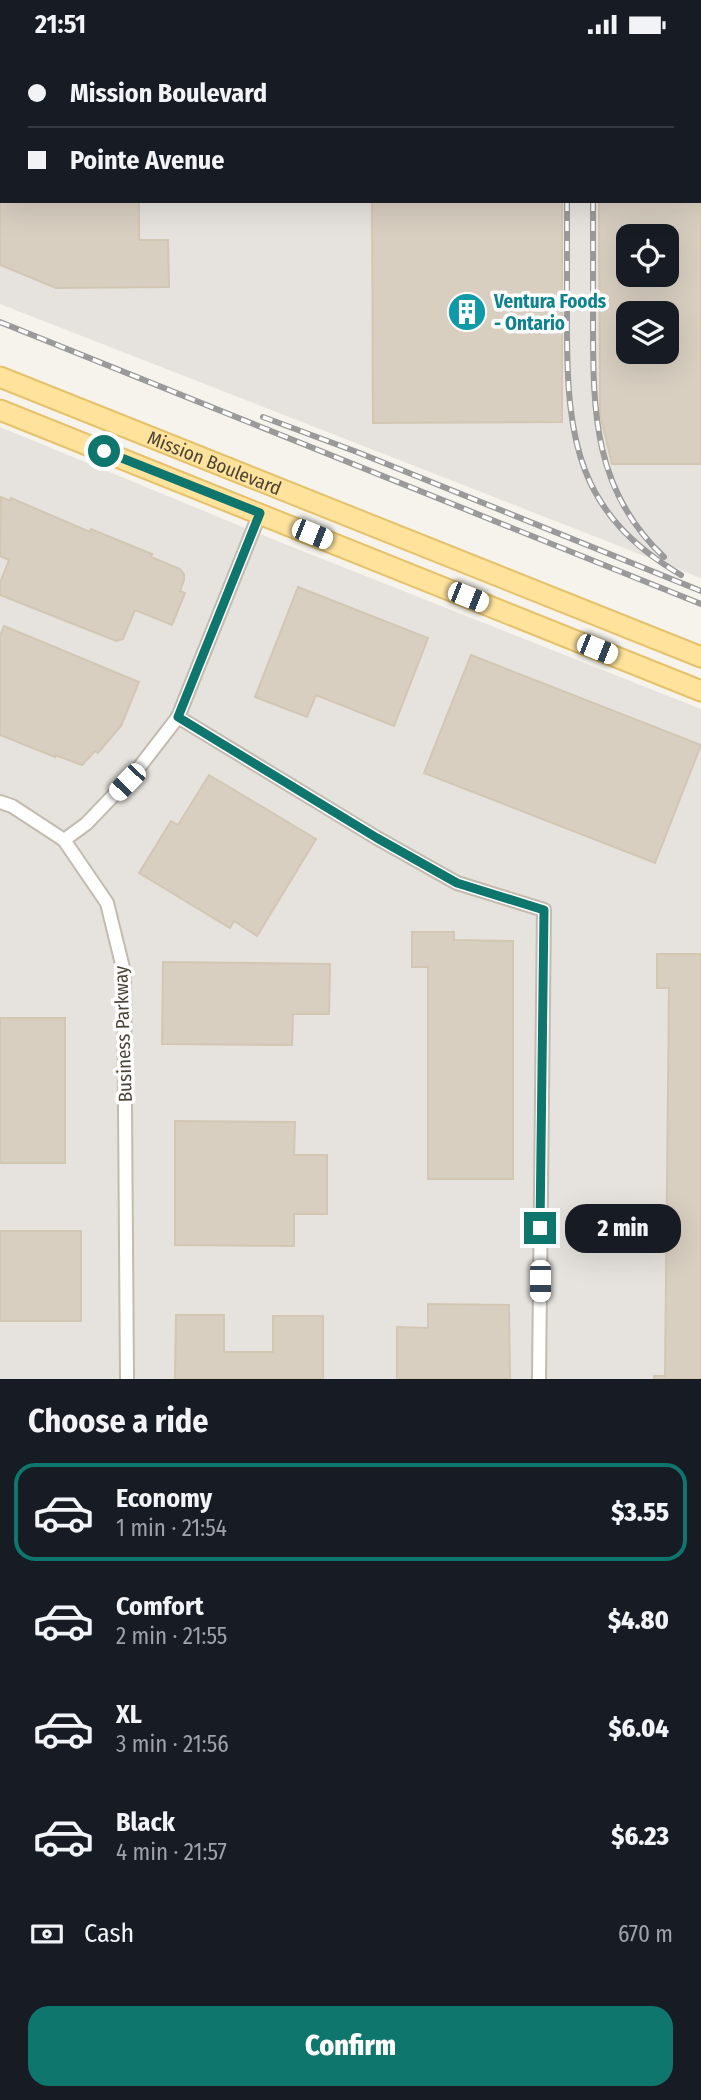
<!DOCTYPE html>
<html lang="en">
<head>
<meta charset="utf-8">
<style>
	:root { --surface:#171b24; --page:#20242c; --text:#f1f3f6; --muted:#9ea1a6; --line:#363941; --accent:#0f766e }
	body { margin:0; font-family:"Fira Sans Condensed",sans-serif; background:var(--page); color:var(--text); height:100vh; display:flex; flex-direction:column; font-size:26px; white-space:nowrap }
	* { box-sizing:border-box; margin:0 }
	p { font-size:23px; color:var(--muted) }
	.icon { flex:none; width:38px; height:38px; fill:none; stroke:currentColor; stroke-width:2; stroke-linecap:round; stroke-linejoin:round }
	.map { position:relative; height:1330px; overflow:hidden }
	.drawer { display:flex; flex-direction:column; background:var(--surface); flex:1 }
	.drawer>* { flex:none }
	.guide { position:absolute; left:0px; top:0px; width:702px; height:154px; box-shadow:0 7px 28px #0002; display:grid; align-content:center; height:154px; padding:0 28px; background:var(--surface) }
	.tools { position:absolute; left:616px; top:175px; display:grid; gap:14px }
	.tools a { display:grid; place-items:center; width:63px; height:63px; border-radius:14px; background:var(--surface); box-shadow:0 7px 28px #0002; font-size:35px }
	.end { position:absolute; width:32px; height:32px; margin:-16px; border:9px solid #0f766e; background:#fff; box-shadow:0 0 0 4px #fff }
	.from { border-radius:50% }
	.bubble { position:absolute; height:49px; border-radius:21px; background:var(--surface); box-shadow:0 7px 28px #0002; font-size:23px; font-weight:800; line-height:49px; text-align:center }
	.car { position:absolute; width:21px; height:42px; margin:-21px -10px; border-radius:9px; box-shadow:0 0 5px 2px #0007; background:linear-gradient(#fff 24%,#345 0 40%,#fff 0 76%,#345 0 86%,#fff 0) }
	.guide b { display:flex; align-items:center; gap:24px; height:66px; font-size:26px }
	.guide b+b { border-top:2px solid var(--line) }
	.guide i { width:18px; height:18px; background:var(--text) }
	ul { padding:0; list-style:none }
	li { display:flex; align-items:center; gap:21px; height:98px; margin:0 14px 10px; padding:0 14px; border:4px solid transparent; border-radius:21px }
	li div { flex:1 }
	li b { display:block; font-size:26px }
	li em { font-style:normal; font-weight:800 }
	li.on { border-color:var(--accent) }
	li>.icon { width:63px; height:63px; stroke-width:1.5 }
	h2 { padding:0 28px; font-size:32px; line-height:84px }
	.pay { display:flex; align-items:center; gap:18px; height:77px; padding:0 28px; font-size:26px }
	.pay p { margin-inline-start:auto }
	.action { display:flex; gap:14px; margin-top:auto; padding:14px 28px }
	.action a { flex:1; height:80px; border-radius:21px; background:var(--accent); color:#fff; font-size:28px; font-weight:800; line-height:80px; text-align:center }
	.status { display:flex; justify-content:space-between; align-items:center; height:49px; padding:0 35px; background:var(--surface); direction:ltr }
	.status svg { height:19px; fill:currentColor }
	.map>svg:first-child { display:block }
	.industrial { fill:#e6e2dd; fill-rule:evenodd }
	.building { fill:#d8cfc1; stroke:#d3c7b4; stroke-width:2; fill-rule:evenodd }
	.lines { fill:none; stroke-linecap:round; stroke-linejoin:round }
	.street-casing { stroke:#c2bbae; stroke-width:16 }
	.primary-casing { stroke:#e6c16a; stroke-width:23 }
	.street { stroke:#fff; stroke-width:12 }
	.primary { stroke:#ffe39c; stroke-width:19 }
	.rail-casing { stroke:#9a9a9a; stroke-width:6 }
	.rail { stroke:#fff; stroke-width:3.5; stroke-dasharray:10; stroke-linecap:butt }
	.route { stroke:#0f766e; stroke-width:9 }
	.labels { text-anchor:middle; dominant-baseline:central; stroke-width:7; stroke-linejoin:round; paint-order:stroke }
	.culture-label { font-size:19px; font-weight:bold; fill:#0d838f; stroke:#fff; text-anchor:start }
	.street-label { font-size:19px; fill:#4b4439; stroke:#fff }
</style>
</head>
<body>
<div class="status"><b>21:51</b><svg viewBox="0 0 49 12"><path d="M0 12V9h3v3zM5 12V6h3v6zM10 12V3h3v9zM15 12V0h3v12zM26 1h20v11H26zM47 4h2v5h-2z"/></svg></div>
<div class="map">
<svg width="701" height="1330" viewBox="0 0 701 1330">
	<rect width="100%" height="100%" fill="#f6f3ec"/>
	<!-- industrial -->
	<g class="industrial">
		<path d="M 0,0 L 701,0 L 701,529 L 0,255 ZM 2,2 L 700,2 L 700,152 L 2,152 ZM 628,187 L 667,187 L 667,226 L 628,226 ZM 628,264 L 667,264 L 667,303 L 628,303 Z"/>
		<polygon points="0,378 272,490 701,660 701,1330 0,1330"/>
	</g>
	<!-- building -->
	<g class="building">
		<polygon points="0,0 138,0 2,2 2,152 139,152 139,191 168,191 169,238 56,239 0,216"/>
		<rect x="371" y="0" width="190" height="2"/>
		<path d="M 599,0 L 701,0 L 701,415 L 612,415 L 600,365 L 599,152 L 700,152 L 700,2 ZM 628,187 L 667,187 L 667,226 L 628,226 ZM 628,264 L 667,264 L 667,303 L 628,303 Z"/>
		<polygon points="372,152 562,152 562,373 373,374"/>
		<polygon points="1,448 10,452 11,449 90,483 91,480 152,505 151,508 180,520 184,525 184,531 180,542 185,544 172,576 135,561 123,590 116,592 0,546 0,534 9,511 0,507"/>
		<polygon points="298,538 428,589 394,677 316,646 307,668 255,648"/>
		<polygon points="4,577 139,633 121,677 98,704 95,702 82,716 55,706 55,708 0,686 0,587"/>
		<polygon points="471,606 701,696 655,814 424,724"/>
		<polygon points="209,726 316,790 257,887 234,872 230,879 139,824 171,772 178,776"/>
		<polygon points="412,883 454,883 454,891 513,892 513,1130 428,1130 428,918 412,918"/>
		<polygon points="657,905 701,905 701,1330 654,1330 654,1327 665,1327 669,939 657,939"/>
		<polygon points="163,913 330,915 329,965 293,965 292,996 162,995"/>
		<rect x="0" y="969" width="65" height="145"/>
		<polygon points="175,1072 295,1073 294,1106 327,1106 327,1165 294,1165 294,1197 175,1196"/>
		<rect x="0" y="1182" width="81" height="90"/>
		<polygon points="428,1255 509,1256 510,1330 397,1330 397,1278 428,1279"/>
		<polygon points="176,1266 224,1266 224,1303 273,1303 273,1267 323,1267 323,1330 175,1330"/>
	</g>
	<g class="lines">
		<!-- street casing -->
		<g class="street-casing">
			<g id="street">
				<polyline points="178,668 377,789 457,834 544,861 539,1330"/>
				<polyline points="0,753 12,757 64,791"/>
				<polyline points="127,1330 124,923 107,854 64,791 86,775 134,725 178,668 260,464"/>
			</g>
		</g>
		<!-- primary casing -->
		<g class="primary-casing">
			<g id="primary">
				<path id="s1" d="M 0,328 L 701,608"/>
				<polyline points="0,361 701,642"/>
			</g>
		</g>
		<!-- street -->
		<use href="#street" class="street"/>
		<!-- primary -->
		<use href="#primary" class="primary"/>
		<!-- rail casing -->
		<g class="rail-casing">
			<g id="rail">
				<polyline points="566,0 566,2"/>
				<polyline points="593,0 593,2"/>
				<path d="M 567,152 C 567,195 567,238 567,280 C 567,391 578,466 681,526"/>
				<path d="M 593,152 C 593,193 593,234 593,275 C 593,364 594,442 664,508"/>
				<polyline points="0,273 701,555"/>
				<polyline points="263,368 357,403 701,542"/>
			</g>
		</g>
		<!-- rail -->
		<use href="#rail" class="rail"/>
	</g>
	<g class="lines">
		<!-- route -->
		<polyline class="route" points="104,402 260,464 178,668 377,789 457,834 544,861 540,1179"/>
	</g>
	<!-- icons -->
	<defs>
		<g id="building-disc" transform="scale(2.0125)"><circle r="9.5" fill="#0f9aa8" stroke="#fff"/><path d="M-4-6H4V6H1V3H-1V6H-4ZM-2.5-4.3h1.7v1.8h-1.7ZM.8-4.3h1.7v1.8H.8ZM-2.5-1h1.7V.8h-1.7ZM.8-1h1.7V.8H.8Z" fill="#fff"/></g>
	</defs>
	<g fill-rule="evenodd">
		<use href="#building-disc" x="467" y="263"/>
	</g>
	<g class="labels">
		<!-- culture labels -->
		<g class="culture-label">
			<text x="494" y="252">Ventura Foods<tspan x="494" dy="22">- Ontario</tspan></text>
		</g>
		<!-- street labels -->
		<g class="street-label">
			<text stroke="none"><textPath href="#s1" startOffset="231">Mission Boulevard</textPath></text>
			<text transform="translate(123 985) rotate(-92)">Business Parkway</text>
		</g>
	</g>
</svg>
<div class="tools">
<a><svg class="icon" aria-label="locate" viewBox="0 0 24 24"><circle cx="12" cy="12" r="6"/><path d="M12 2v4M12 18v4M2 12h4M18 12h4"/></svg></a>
<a><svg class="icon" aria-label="layers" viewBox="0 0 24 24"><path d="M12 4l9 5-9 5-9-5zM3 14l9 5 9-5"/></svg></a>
</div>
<i class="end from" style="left:104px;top:402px"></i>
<i class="end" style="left:540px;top:1179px"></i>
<div class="bubble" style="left:565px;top:1155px;width:116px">2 min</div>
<i class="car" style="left:312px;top:485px;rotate:112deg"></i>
<i class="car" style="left:468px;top:548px;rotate:112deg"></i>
<i class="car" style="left:597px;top:600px;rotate:112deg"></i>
<i class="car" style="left:127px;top:733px;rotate:224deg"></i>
<i class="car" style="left:540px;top:1232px;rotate:180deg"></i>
<div class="guide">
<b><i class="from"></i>Mission Boulevard</b>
<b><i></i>Pointe Avenue</b>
</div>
</div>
<section class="drawer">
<h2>Choose a ride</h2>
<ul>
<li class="on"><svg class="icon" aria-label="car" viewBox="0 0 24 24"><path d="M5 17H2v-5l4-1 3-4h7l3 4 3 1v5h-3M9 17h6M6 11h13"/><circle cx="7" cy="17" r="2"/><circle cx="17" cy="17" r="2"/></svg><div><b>Economy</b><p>1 min · 21:54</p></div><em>$3.55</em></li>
<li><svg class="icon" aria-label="car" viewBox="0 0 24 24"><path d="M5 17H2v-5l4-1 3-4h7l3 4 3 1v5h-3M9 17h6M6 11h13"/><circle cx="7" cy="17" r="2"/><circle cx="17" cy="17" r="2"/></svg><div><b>Comfort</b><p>2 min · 21:55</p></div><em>$4.80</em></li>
<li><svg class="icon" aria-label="car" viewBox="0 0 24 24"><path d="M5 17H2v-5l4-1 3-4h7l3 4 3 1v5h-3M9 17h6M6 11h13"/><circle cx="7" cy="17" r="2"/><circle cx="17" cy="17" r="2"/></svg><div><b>XL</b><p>3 min · 21:56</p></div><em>$6.04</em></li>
<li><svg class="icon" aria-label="car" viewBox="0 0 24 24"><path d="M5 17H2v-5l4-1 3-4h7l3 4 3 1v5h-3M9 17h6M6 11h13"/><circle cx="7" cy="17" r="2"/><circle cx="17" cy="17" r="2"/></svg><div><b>Black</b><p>4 min · 21:57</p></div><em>$6.23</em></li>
</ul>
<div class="pay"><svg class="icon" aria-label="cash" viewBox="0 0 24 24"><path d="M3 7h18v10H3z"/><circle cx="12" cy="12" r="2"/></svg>Cash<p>670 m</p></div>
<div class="action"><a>Confirm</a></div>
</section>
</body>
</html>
